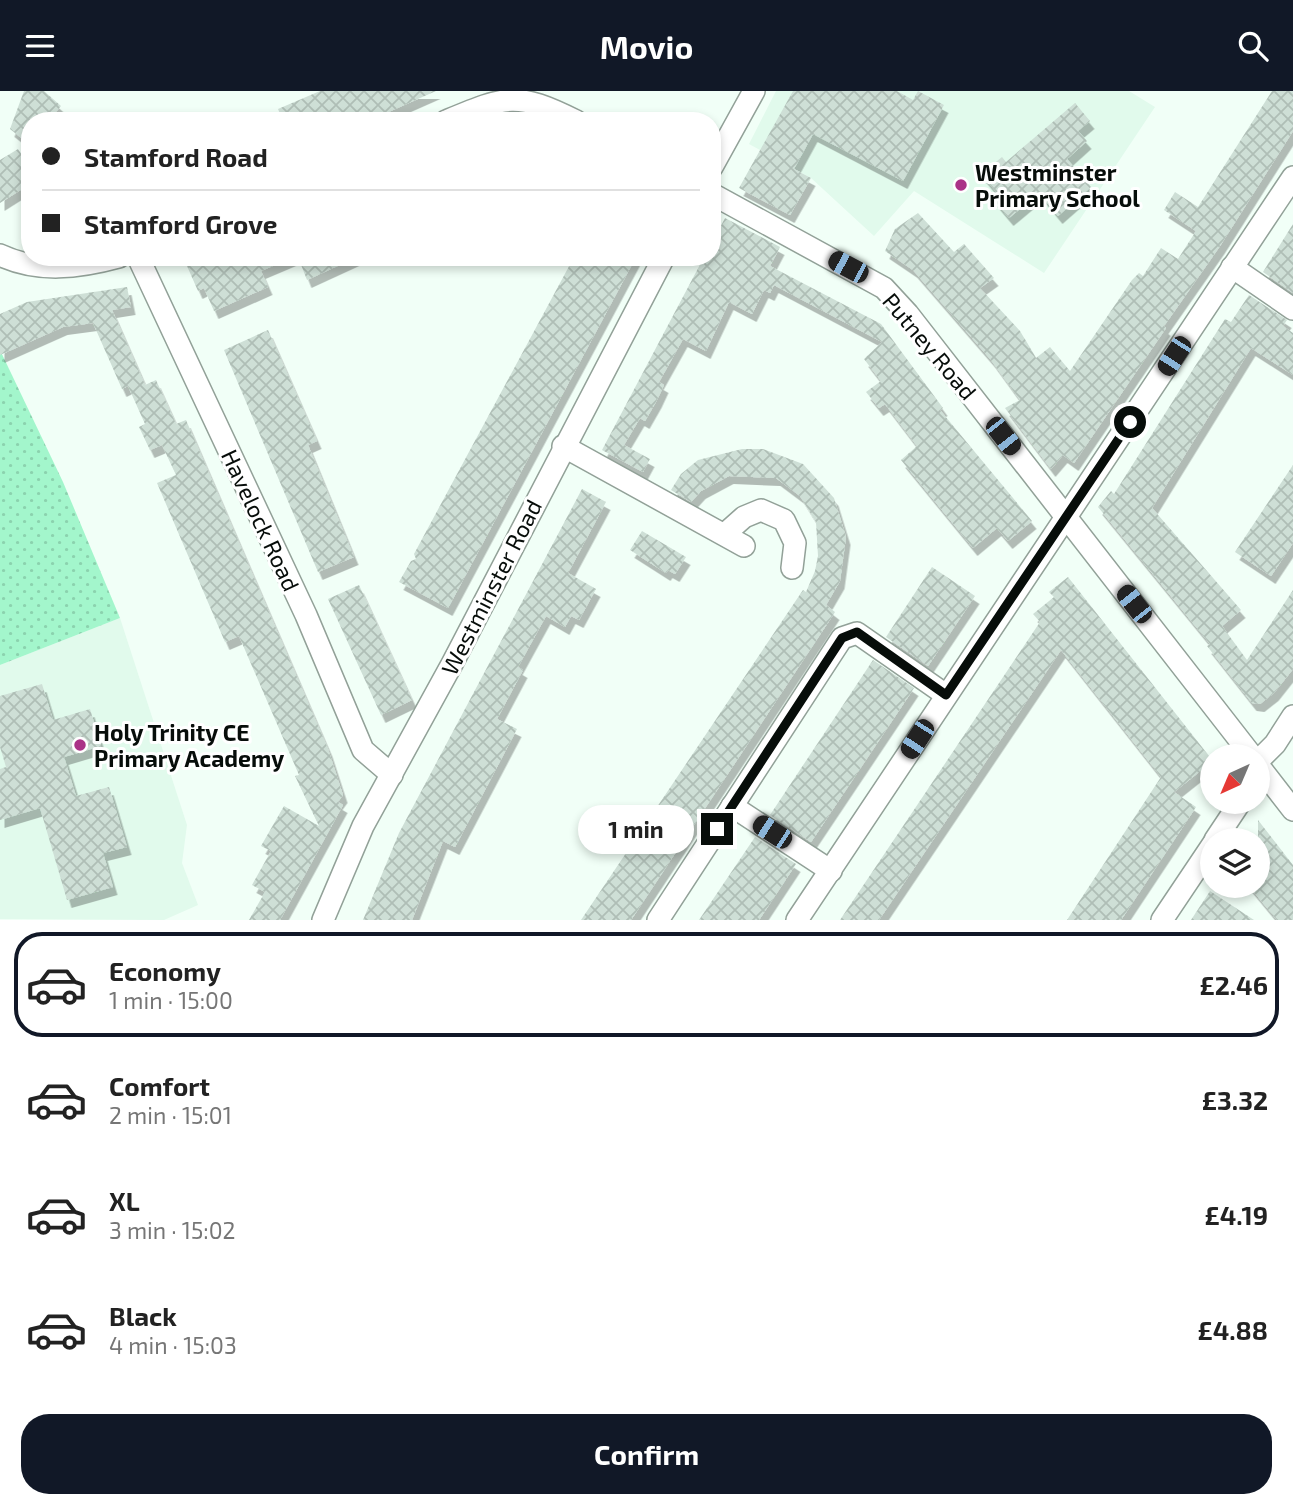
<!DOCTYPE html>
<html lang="en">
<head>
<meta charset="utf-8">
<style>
	:root { --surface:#fff; --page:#f2f2f2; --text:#222; --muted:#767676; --line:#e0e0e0; --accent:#111827 }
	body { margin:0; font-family:"Exo 2",sans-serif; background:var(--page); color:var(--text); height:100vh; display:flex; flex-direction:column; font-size:26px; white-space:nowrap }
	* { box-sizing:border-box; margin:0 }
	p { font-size:23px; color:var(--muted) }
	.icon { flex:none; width:38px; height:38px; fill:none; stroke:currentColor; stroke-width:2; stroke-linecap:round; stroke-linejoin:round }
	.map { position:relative; height:829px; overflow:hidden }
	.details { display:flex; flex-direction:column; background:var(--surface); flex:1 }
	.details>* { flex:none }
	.hud { position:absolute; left:21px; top:21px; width:700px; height:154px; border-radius:28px; box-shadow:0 4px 10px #0003; display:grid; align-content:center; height:154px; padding:0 21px; background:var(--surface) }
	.needle { width:46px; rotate:224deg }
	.fabs { position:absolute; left:1200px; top:653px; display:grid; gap:14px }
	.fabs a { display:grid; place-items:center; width:70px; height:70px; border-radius:50%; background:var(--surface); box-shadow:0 4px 10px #0003; font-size:35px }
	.end { position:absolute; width:32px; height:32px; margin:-16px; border:9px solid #070d0a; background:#fff; box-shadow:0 0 0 4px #fff }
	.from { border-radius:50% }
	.bubble { position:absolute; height:49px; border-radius:24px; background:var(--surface); box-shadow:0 4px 10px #0003; font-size:23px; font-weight:700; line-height:49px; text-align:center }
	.car { position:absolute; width:21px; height:42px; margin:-21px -10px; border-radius:9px; box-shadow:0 0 5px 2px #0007; background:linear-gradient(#222 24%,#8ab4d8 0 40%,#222 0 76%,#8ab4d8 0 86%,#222 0) }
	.hud b { display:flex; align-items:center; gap:24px; height:66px; font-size:26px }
	.hud b+b { border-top:2px solid var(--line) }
	.hud i { width:18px; height:18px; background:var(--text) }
	ul { padding:12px 0 0; list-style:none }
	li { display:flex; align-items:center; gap:21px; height:105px; margin:0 14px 10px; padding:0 7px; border:4px solid transparent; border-radius:28px }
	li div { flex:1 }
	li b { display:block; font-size:26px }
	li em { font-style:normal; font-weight:700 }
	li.on { border-color:var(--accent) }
	li>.icon { width:63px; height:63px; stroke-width:1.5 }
	.primary-button { display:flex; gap:14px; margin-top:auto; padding:14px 21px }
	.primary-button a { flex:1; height:80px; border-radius:28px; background:var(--accent); color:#fff; font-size:28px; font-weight:700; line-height:80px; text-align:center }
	header { display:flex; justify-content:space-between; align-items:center; height:91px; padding:0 21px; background:var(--accent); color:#fff; font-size:32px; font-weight:700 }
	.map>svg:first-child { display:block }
	.built { fill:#e1faec }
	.green { fill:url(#green-dots) }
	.building { fill:url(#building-cross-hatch); filter:url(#shadow) }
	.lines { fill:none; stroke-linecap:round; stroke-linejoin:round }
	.minor-casing { stroke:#92a198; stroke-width:24 }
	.minor { stroke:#fff; stroke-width:21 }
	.route { stroke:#070d0a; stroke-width:9 }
	.poi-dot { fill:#aa3287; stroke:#fff; stroke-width:2.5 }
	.labels { text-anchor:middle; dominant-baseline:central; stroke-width:6; stroke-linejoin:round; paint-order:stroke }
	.poi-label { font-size:23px; font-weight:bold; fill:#070d0a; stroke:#fff; text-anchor:start }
	.street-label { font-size:23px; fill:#070d0a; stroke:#fff }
</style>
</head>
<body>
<header><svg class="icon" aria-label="menu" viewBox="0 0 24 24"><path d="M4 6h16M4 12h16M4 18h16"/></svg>Movio<svg class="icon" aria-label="search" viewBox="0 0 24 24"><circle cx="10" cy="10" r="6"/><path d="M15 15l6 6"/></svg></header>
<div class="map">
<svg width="1293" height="829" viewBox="0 0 1293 829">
	<defs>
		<pattern id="green-dots" width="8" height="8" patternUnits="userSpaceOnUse" patternTransform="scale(1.75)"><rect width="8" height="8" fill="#a3f6cc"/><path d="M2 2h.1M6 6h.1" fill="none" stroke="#8bd2ae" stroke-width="1.8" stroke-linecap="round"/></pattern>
		<pattern id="building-cross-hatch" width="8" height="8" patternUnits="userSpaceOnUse" patternTransform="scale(1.75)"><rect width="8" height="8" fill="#cedfd6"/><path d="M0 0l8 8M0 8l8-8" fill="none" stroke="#afbeb6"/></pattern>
		<filter id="shadow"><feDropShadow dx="4.5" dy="8" stdDeviation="0" flood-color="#0004"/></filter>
	</defs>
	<rect width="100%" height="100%" fill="#f1fff7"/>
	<!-- built -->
	<g class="built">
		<polygon points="776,0 1129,0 1155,16 1044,182 914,100 874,145 811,87 749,53"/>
		<polygon points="120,527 187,734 182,772 198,814 164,829 0,828 0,574"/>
	</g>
	<!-- green -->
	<polygon class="green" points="0,259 63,391 120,527 0,574"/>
	<!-- building -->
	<g class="building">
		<polygon points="24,0 44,0 61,15 48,30 30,30 30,54 10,38"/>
		<polygon points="320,0 436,0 368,30 283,30 278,18"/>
		<polygon points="793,0 897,0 913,9 918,0 944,14 903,90 813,43 794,78 811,87 790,124 739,97"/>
		<polygon points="1272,0 1293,0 1293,40 1220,155 1164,235 1166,237 1074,372 1063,364 1051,378 1005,317 1020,309 991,269 913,179 885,160 895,138 918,122 954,161 964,153 994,187 980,197 1020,240 1036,267 1050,256 1070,280 1132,189 1139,182 1143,185 1161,157 1178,168 1196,140 1164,119 1175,101 1198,116"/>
		<polygon points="1075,12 1090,30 1078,40 1087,50 1067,68 1091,96 1058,125 1039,102 1009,127 993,108 998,103 981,83 1002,66 1006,71"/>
		<polygon points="18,58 30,76 30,93 0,112 0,69"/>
		<polygon points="725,127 780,156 770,175 881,233 943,317 940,319 1032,430 1008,450 997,437 973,457 901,369 917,355 885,313 879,317 866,301 881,290 864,268 882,251 774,194 770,202 764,199 752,223 729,211 706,260 683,248 659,291 664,294 657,309 645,330 640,327 624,354 650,368 643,381 602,359 704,166 712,166 712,152"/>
		<polygon points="1293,133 1293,202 1263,181"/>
		<polygon points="208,166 294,166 261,180 268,196 214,220 204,197 198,200 187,175"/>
		<polygon points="298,166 357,166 307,189"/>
		<polygon points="574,166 636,166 448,517 399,491 411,470 416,468 414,463"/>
		<polygon points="127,196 131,216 112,219 145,294 156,289 176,333 186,329 328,658 343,704 338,711 343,714 280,829 249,829 265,801 252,794 271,760 261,755 284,715 319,735 295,685 299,684 239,545 225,551 157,392 176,384 162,354 150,359 139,336 145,333 128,295 122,298 93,232 63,236 0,264 0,223 27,211"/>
		<polygon points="1249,204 1287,229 1283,235 1293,242 1293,284 1251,257 1152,417 1241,519 1222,535 1247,569 1293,499 1293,578 1274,602 1260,613 1252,612 1207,555 1210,553 1098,416 1111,400 1114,403 1225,228 1231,231"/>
		<polygon points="268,239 317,350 308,354 354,466 318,481 224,259"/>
		<polygon points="742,358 763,358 803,373 834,407 846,446 840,490 826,514 835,521 631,829 581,829 803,499 806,501 815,480 818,465 816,431 800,405 776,387 729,385 701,400 691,411 671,399 681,383 698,369"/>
		<polygon points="1293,374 1293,452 1271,485 1235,461"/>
		<polygon points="582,398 606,411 568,482 596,498 579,529 571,525 565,536 546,525 518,576 523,579 497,628 517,638 455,756 443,750 412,829 363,829 399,742"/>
		<polygon points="642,440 686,466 675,483 668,479 666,482 630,459"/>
		<polygon points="932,476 975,505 928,575 886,546"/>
		<polygon points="1068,486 1213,670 1174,701 1196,716 1121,829 1067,829 1161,686 1061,559 879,829 840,829 1040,531 1033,523 1054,506 1049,501"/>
		<polygon points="359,494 412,609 381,624 328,508"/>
		<polygon points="873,569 914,597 811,751 770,724"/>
		<polygon points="42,593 53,629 90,618 101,655 64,666 76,705 109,696 127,756 103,762 113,796 67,809 40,717 0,729 0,678 6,676 0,656 0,605"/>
		<polygon points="1258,729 1293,774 1293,829 1277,829 1248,794 1258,794"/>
		<polygon points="755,746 796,773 759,829 699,829"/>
		<polygon points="1210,800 1254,829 1191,829"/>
	</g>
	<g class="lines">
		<!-- minor casing -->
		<g class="minor-casing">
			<g id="minor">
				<path d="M 446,30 C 506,5 516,0 576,30"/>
				<polyline points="712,76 754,0"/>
				<polyline points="712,103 884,197 908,223 1252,665"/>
				<path d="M 0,164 C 38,182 79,177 119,166"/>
				<polyline points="138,166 306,524 363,659 392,684"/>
				<polyline points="1232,176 1293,218"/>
				<polyline points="563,355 744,455"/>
				<polyline points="726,442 744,426 761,419 784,429 795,452 792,477"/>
				<polyline points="1258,670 1275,653 1293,625"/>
				<polyline points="1258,674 1293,719"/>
				<polyline points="732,715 831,780"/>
				<polyline points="1215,749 1241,710"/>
				<polyline points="323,829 363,735 452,573 664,166"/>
				<polyline points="658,829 842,547 857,542 946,604"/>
				<polyline points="797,829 1293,86"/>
				<polyline points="1162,829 1213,753"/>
			</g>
		</g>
		<!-- minor -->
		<use href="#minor" class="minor"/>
	</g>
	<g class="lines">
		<!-- route -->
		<polyline class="route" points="717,738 842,547 857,541 946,604 1130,331"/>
	</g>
	<!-- markers -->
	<g class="poi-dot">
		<circle cx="961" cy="94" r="7"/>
		<circle cx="80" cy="654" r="7"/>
	</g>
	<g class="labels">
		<!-- poi labels -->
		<g class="poi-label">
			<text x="975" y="81">Westminster<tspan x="975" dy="26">Primary School</tspan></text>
			<text x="94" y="641">Holy Trinity CE<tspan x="94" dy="26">Primary Academy</tspan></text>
		</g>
		<!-- street labels -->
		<g class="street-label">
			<text transform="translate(930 255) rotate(50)">Putney Road</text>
			<text transform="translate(261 429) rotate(65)">Havelock Road</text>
			<text transform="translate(491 496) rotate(-63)">Westminster Road</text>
		</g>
	</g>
</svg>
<div class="fabs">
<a><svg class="needle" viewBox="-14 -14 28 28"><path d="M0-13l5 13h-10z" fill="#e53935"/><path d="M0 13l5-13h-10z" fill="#767676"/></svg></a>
<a><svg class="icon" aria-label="layers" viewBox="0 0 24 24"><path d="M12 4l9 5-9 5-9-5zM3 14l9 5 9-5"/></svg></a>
</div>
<i class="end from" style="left:1130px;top:331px"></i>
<i class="end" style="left:717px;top:738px"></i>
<div class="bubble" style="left:578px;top:714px;width:116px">1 min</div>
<i class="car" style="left:848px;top:176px;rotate:298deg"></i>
<i class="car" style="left:1174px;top:265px;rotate:213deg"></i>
<i class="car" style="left:1003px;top:345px;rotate:142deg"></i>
<i class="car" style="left:1134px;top:513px;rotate:322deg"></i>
<i class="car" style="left:917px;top:648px;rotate:213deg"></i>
<i class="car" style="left:772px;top:741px;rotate:303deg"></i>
<div class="hud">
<b><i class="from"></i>Stamford Road</b>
<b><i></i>Stamford Grove</b>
</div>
</div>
<section class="details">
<ul>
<li class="on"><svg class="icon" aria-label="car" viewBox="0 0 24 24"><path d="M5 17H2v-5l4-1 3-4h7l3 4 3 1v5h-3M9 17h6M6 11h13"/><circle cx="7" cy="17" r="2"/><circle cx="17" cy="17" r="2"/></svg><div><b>Economy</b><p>1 min · 15:00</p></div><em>£2.46</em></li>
<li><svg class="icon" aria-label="car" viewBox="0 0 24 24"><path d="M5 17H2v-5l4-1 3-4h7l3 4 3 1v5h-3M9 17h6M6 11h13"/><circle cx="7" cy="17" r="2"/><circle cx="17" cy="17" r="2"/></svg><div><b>Comfort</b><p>2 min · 15:01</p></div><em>£3.32</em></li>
<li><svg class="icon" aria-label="car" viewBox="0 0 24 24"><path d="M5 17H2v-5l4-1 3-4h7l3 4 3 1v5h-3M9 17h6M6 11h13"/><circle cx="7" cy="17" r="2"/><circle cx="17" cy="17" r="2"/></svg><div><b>XL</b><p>3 min · 15:02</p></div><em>£4.19</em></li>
<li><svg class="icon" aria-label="car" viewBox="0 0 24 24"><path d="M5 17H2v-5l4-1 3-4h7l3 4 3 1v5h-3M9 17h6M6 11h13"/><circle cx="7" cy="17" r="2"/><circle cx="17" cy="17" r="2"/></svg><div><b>Black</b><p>4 min · 15:03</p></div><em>£4.88</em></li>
</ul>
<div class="primary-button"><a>Confirm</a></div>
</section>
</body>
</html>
